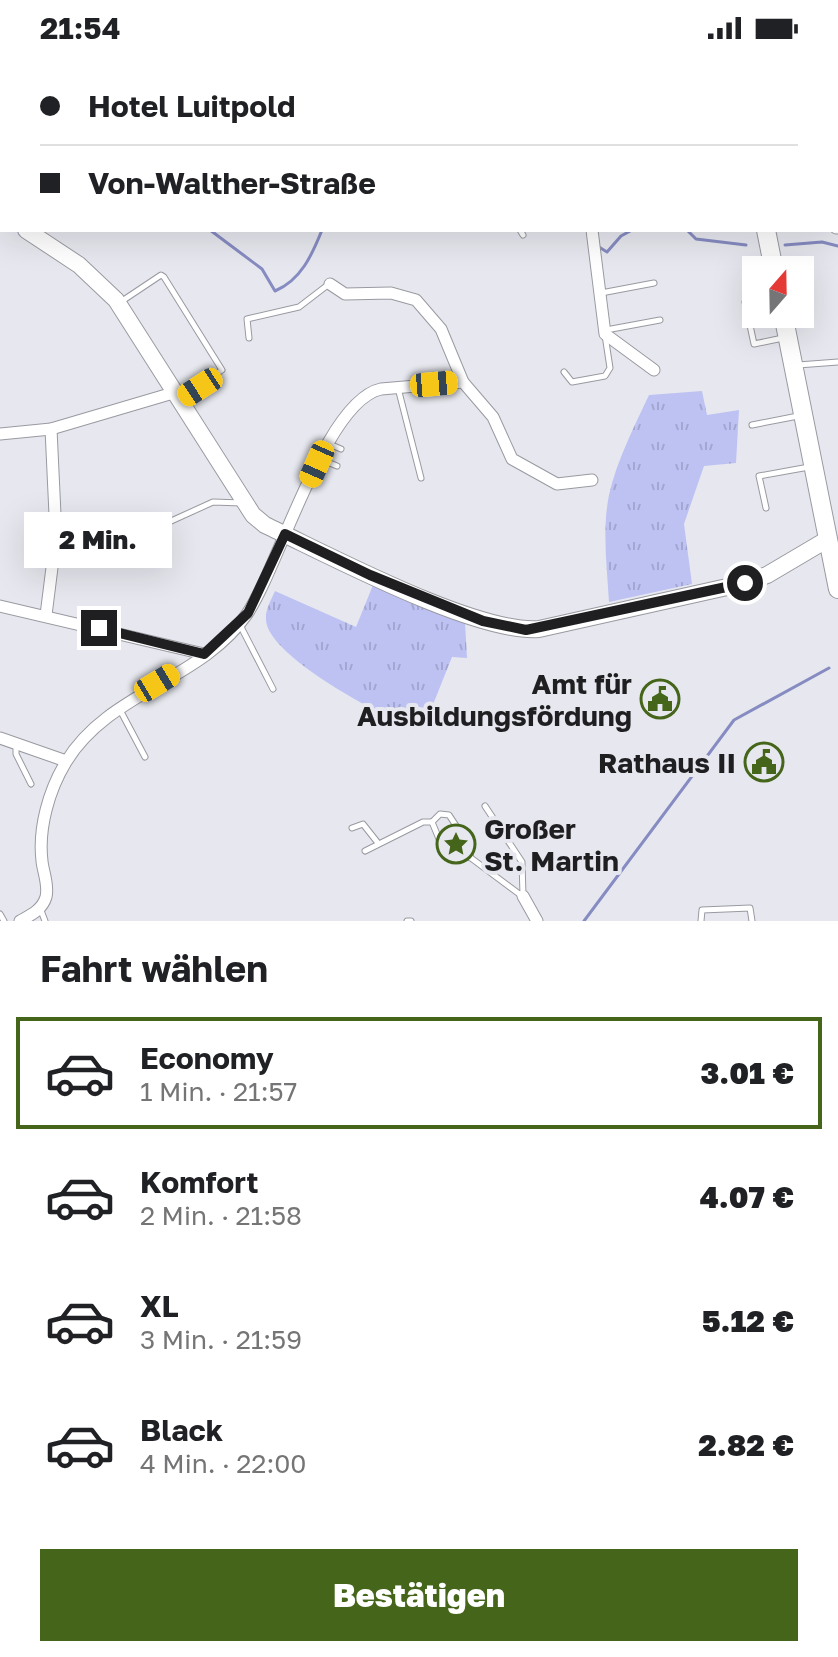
<!DOCTYPE html>
<html lang="de">
<head>
<meta charset="utf-8">
<style>
	:root { --surface:#fff; --page:#f6f6f6; --text:#202124; --muted:#757577; --line:#e0e0e0; --accent:#45651a }
	body { margin:0; font-family:"Golos Text",sans-serif; background:var(--page); color:var(--text); height:100vh; display:flex; flex-direction:column; font-size:30px; white-space:nowrap }
	* { box-sizing:border-box; margin:0 }
	p { font-size:26px; color:var(--muted) }
	.icon { flex:none; width:44px; height:44px; fill:none; stroke:currentColor; stroke-width:2; stroke-linecap:round; stroke-linejoin:round }
	.map { position:relative; height:865px; overflow:hidden }
	.drawer { display:flex; flex-direction:column; background:var(--surface); flex:1 }
	.drawer>* { flex:none }
	.guide { position:absolute; left:0px; top:0px; width:838px; height:176px; box-shadow:0 8px 32px #0002; display:grid; align-content:center; height:176px; padding:0 40px; background:var(--surface) }
	.needle { width:52px; rotate:20deg }
	.buttons { position:absolute; left:742px; top:200px; display:grid; gap:16px }
	.buttons a { display:grid; place-items:center; width:72px; height:72px; border-radius:0px; background:var(--surface); box-shadow:0 8px 32px #0002; font-size:40px }
	.end { position:absolute; width:36px; height:36px; margin:-18px; border:10px solid #1f1f22; background:#fff; box-shadow:0 0 0 4px #fff }
	.from { border-radius:50% }
	.bubble { position:absolute; height:56px; border-radius:0px; background:var(--surface); box-shadow:0 8px 32px #0002; font-size:26px; font-weight:800; line-height:56px; text-align:center }
	.car { position:absolute; width:24px; height:48px; margin:-24px -12px; border-radius:10px; box-shadow:0 0 6px 2px #0007; background:linear-gradient(#f5c518 24%,#345 0 40%,#f5c518 0 76%,#345 0 86%,#f5c518 0) }
	.guide b { display:flex; align-items:center; gap:28px; height:76px; font-size:30px }
	.guide b+b { border-top:2px solid var(--line) }
	.guide i { width:20px; height:20px; background:var(--text) }
	ul { padding:0; list-style:none }
	li { display:flex; align-items:center; gap:24px; height:112px; margin:0 16px 12px; padding:0 24px; border:4px solid transparent; border-radius:0px }
	li div { flex:1 }
	li b { display:block; font-size:30px }
	li em { font-style:normal; font-weight:800 }
	li.current { border-color:var(--accent) }
	li>.icon { width:72px; height:72px; stroke-width:1.5 }
	h2 { padding:0 40px; font-size:36px; line-height:96px }
	.cta { display:flex; gap:16px; margin-top:auto; padding:16px 40px }
	.cta a { flex:1; height:92px; border-radius:0px; background:var(--accent); color:#fff; font-size:32px; font-weight:800; line-height:92px; text-align:center }
	.status { display:flex; justify-content:space-between; align-items:center; height:56px; padding:0 40px; background:var(--surface); direction:ltr }
	.status svg { height:22px; fill:currentColor }
	.map>svg:first-child { display:block }
	.grass { fill:url(#grass-tufts) }
	.lines { fill:none; stroke-linecap:round; stroke-linejoin:round }
	.stream { stroke:#868bc1; stroke-width:3 }
	.service-casing { stroke:#999aa1; stroke-width:7 }
	.minor-casing { stroke:#999aa1; stroke-width:13 }
	.secondary-casing { stroke:#999aa1; stroke-width:18 }
	.primary-casing { stroke:#999aa1; stroke-width:20 }
	.service { stroke:#fff; stroke-width:5 }
	.minor { stroke:#fff; stroke-width:11 }
	.secondary { stroke:#fff; stroke-width:16 }
	.primary { stroke:#fff; stroke-width:18 }
	.route { stroke:#1f1f22; stroke-width:10 }
	.labels { text-anchor:middle; dominant-baseline:central; stroke-width:8; stroke-linejoin:round; paint-order:stroke }
	.poi-label { font-size:28px; font-weight:bold; fill:#1f1f22; stroke:#e7e8ef; text-anchor:end }
</style>
</head>
<body>
<div class="status"><b>21:54</b><svg viewBox="0 0 49 12"><path d="M0 12V9h3v3zM5 12V6h3v6zM10 12V3h3v9zM15 12V0h3v12zM26 1h20v11H26zM47 4h2v5h-2z"/></svg></div>
<div class="map">
<svg width="838" height="865" viewBox="0 0 838 865">
	<defs>
		<pattern id="grass-tufts" width="24" height="20" patternUnits="userSpaceOnUse" patternTransform="scale(2)"><rect width="24" height="20" fill="#bdc2f3"/><path d="M3 7l-1-3M5 7V3M7 7l1-3M15 17l-1-3M17 17v-4M19 17l1-3" fill="none" stroke="#a2a6d0"/></pattern>
	</defs>
	<rect width="100%" height="100%" fill="#e7e8ef"/>
	<!-- grass -->
	<g class="grass">
		<path d="M 702,335 L 707,359 L 739,354 L 736,407 L 704,410 L 684,468 L 692,528 L 609,546 C 607,511 602,473 609,439 C 617,404 634,371 649,339 Z"/>
		<path d="M 373,529 L 465,566 L 467,602 L 452,601 L 432,651 L 416,674 C 384,661 268,601 266,564 C 265,554 271,544 275,535 L 356,571 Z"/>
	</g>
	<g class="lines">
		<!-- stream -->
		<g class="stream">
			<path d="M 210,174 L 262,213 L 275,235 C 301,224 312,199 322,174"/>
			<polyline points="687,174 696,183 746,189"/>
			<polyline points="785,189 822,186 838,190"/>
			<polyline points="599,191 607,196 621,180 632,174"/>
			<polyline points="584,865 734,664 829,612"/>
		</g>
		<!-- service casing -->
		<g class="service-casing">
			<g id="service">
				<polyline points="0,30 2,32"/>
				<polyline points="520,174 523,179"/>
				<polyline points="601,237 654,227"/>
				<polyline points="756,243 745,246 754,288 783,282"/>
				<polyline points="122,245 161,219 164,221 222,314 182,342"/>
				<polyline points="606,274 660,264"/>
				<polyline points="249,282 247,263 299,251 329,228"/>
				<polyline points="798,309 838,306"/>
				<polyline points="564,316 572,326 605,320 610,312 605,279"/>
				<polyline points="398,332 421,422"/>
				<polyline points="752,369 798,360"/>
				<polyline points="329,388 341,393"/>
				<polyline points="320,403 337,410"/>
				<polyline points="766,452 759,420 809,411"/>
				<polyline points="148,463 169,466 213,446 242,447"/>
				<polyline points="240,569 273,633"/>
				<polyline points="119,652 145,701"/>
				<polyline points="16,687 16,698 31,728"/>
				<polyline points="485,750 522,806 523,839"/>
				<polyline points="352,772 363,768 378,787"/>
				<polyline points="365,795 423,766 432,766"/>
				<polyline points="471,802 466,785 449,759 440,758 432,766 444,795 471,802 522,840"/>
				<polyline points="40,852 45,865"/>
				<polyline points="0,858 4,865"/>
				<polyline points="407,865 411,865"/>
				<polyline points="701,865 702,854 750,852 752,865"/>
			</g>
		</g>
		<!-- minor casing -->
		<g class="minor-casing">
			<g id="minor">
				<polyline points="64,0 66,2"/>
				<polyline points="334,0 334,2"/>
				<polyline points="836,172 838,172"/>
				<polyline points="592,174 605,278 654,314"/>
				<polyline points="330,228 345,238 391,237 416,244 441,273 463,326 493,361 512,403 557,428 592,424"/>
				<polyline points="0,378 51,373 173,337"/>
				<polyline points="0,550 204,598"/>
				<polyline points="46,559 56,480 51,373"/>
				<polyline points="0,682 66,705"/>
				<polyline points="523,840 537,865"/>
				<path d="M 20,865 C 31,859 42,854 46,841 C 49,829 43,816 42,805 C 38,772 49,734 66,706 C 108,636 202,624 247,558 C 280,509 325,345 381,333 L 463,326"/>
			</g>
		</g>
		<!-- secondary casing -->
		<g class="secondary-casing">
			<g id="secondary">
				<polyline points="0,160 2,161"/>
				<path d="M 26,174 L 79,209 L 116,244 L 253,459 L 265,469 C 327,498 476,578 539,573 L 745,527 L 767,519 L 828,483"/>
			</g>
		</g>
		<!-- primary casing -->
		<g class="primary-casing">
			<g id="primary">
				<polyline points="729,0 730,2"/>
				<polyline points="766,174 774,214"/>
				<polyline points="783,258 838,533"/>
			</g>
		</g>
		<!-- service -->
		<use href="#service" class="service"/>
		<!-- minor -->
		<use href="#minor" class="minor"/>
		<!-- secondary -->
		<use href="#secondary" class="secondary"/>
		<!-- primary -->
		<use href="#primary" class="primary"/>
	</g>
	<g class="lines">
		<!-- route -->
		<polyline class="route" points="99,572 204,598 248,557 285,478 370,519 483,565 526,574 745,527"/>
	</g>
	<!-- icons -->
	<defs>
		<g id="civic-ring" transform="scale(2)"><circle r="9.5" fill="#e7e8ef" stroke="#45651a" stroke-width="1.5"/><path d="M-.6-6.5H3V-4.5H.6V-3L4-1V1h2V6H-6V1h2V-1L-.6-3ZM-1.2 2.5V6h2.4V2.5Z" fill="#45651a"/></g>
		<g id="sight-ring" transform="scale(2)"><circle r="9.5" fill="#e7e8ef" stroke="#45651a" stroke-width="1.5"/><path d="M0-6L1.8-2.2L6-1.7L2.9 1.2L3.7 5.4L0 3.3L-3.7 5.4L-2.9 1.2L-6-1.7L-1.8-2.2Z" fill="#45651a"/></g>
	</defs>
	<g fill-rule="evenodd">
		<use href="#civic-ring" x="660" y="643"/>
		<use href="#civic-ring" x="764" y="706"/>
		<use href="#sight-ring" x="456" y="788"/>
	</g>
	<g class="labels">
		<!-- poi labels -->
		<g class="poi-label">
			<text x="632" y="627">Amt für<tspan x="632" dy="32">Ausbildungsfördung</tspan></text>
			<text x="736" y="706">Rathaus II</text>
			<text x="484" y="772" text-anchor="start">Großer<tspan x="484" dy="32">St. Martin</tspan></text>
		</g>
	</g>
</svg>
<div class="buttons">
<a><svg class="needle" viewBox="-14 -14 28 28"><path d="M0-13l5 13h-10z" fill="#e53935"/><path d="M0 13l5-13h-10z" fill="#757577"/></svg></a>
</div>
<i class="end from" style="left:745px;top:527px"></i>
<i class="end" style="left:99px;top:572px"></i>
<div class="bubble" style="left:24px;top:456px;width:148px">2 Min.</div>
<i class="car" style="left:434px;top:328px;rotate:85deg"></i>
<i class="car" style="left:200px;top:331px;rotate:237deg"></i>
<i class="car" style="left:317px;top:408px;rotate:204deg"></i>
<i class="car" style="left:157px;top:627px;rotate:59deg"></i>
<div class="guide">
<b><i class="from"></i>Hotel Luitpold</b>
<b><i></i>Von-Walther-Straße</b>
</div>
</div>
<section class="drawer">
<h2>Fahrt wählen</h2>
<ul>
<li class="current"><svg class="icon" aria-label="car" viewBox="0 0 24 24"><path d="M5 17H2v-5l4-1 3-4h7l3 4 3 1v5h-3M9 17h6M6 11h13"/><circle cx="7" cy="17" r="2"/><circle cx="17" cy="17" r="2"/></svg><div><b>Economy</b><p>1 Min. · 21:57</p></div><em>3.01 €</em></li>
<li><svg class="icon" aria-label="car" viewBox="0 0 24 24"><path d="M5 17H2v-5l4-1 3-4h7l3 4 3 1v5h-3M9 17h6M6 11h13"/><circle cx="7" cy="17" r="2"/><circle cx="17" cy="17" r="2"/></svg><div><b>Komfort</b><p>2 Min. · 21:58</p></div><em>4.07 €</em></li>
<li><svg class="icon" aria-label="car" viewBox="0 0 24 24"><path d="M5 17H2v-5l4-1 3-4h7l3 4 3 1v5h-3M9 17h6M6 11h13"/><circle cx="7" cy="17" r="2"/><circle cx="17" cy="17" r="2"/></svg><div><b>XL</b><p>3 Min. · 21:59</p></div><em>5.12 €</em></li>
<li><svg class="icon" aria-label="car" viewBox="0 0 24 24"><path d="M5 17H2v-5l4-1 3-4h7l3 4 3 1v5h-3M9 17h6M6 11h13"/><circle cx="7" cy="17" r="2"/><circle cx="17" cy="17" r="2"/></svg><div><b>Black</b><p>4 Min. · 22:00</p></div><em>2.82 €</em></li>
</ul>
<div class="cta"><a>Bestätigen</a></div>
</section>
</body>
</html>
